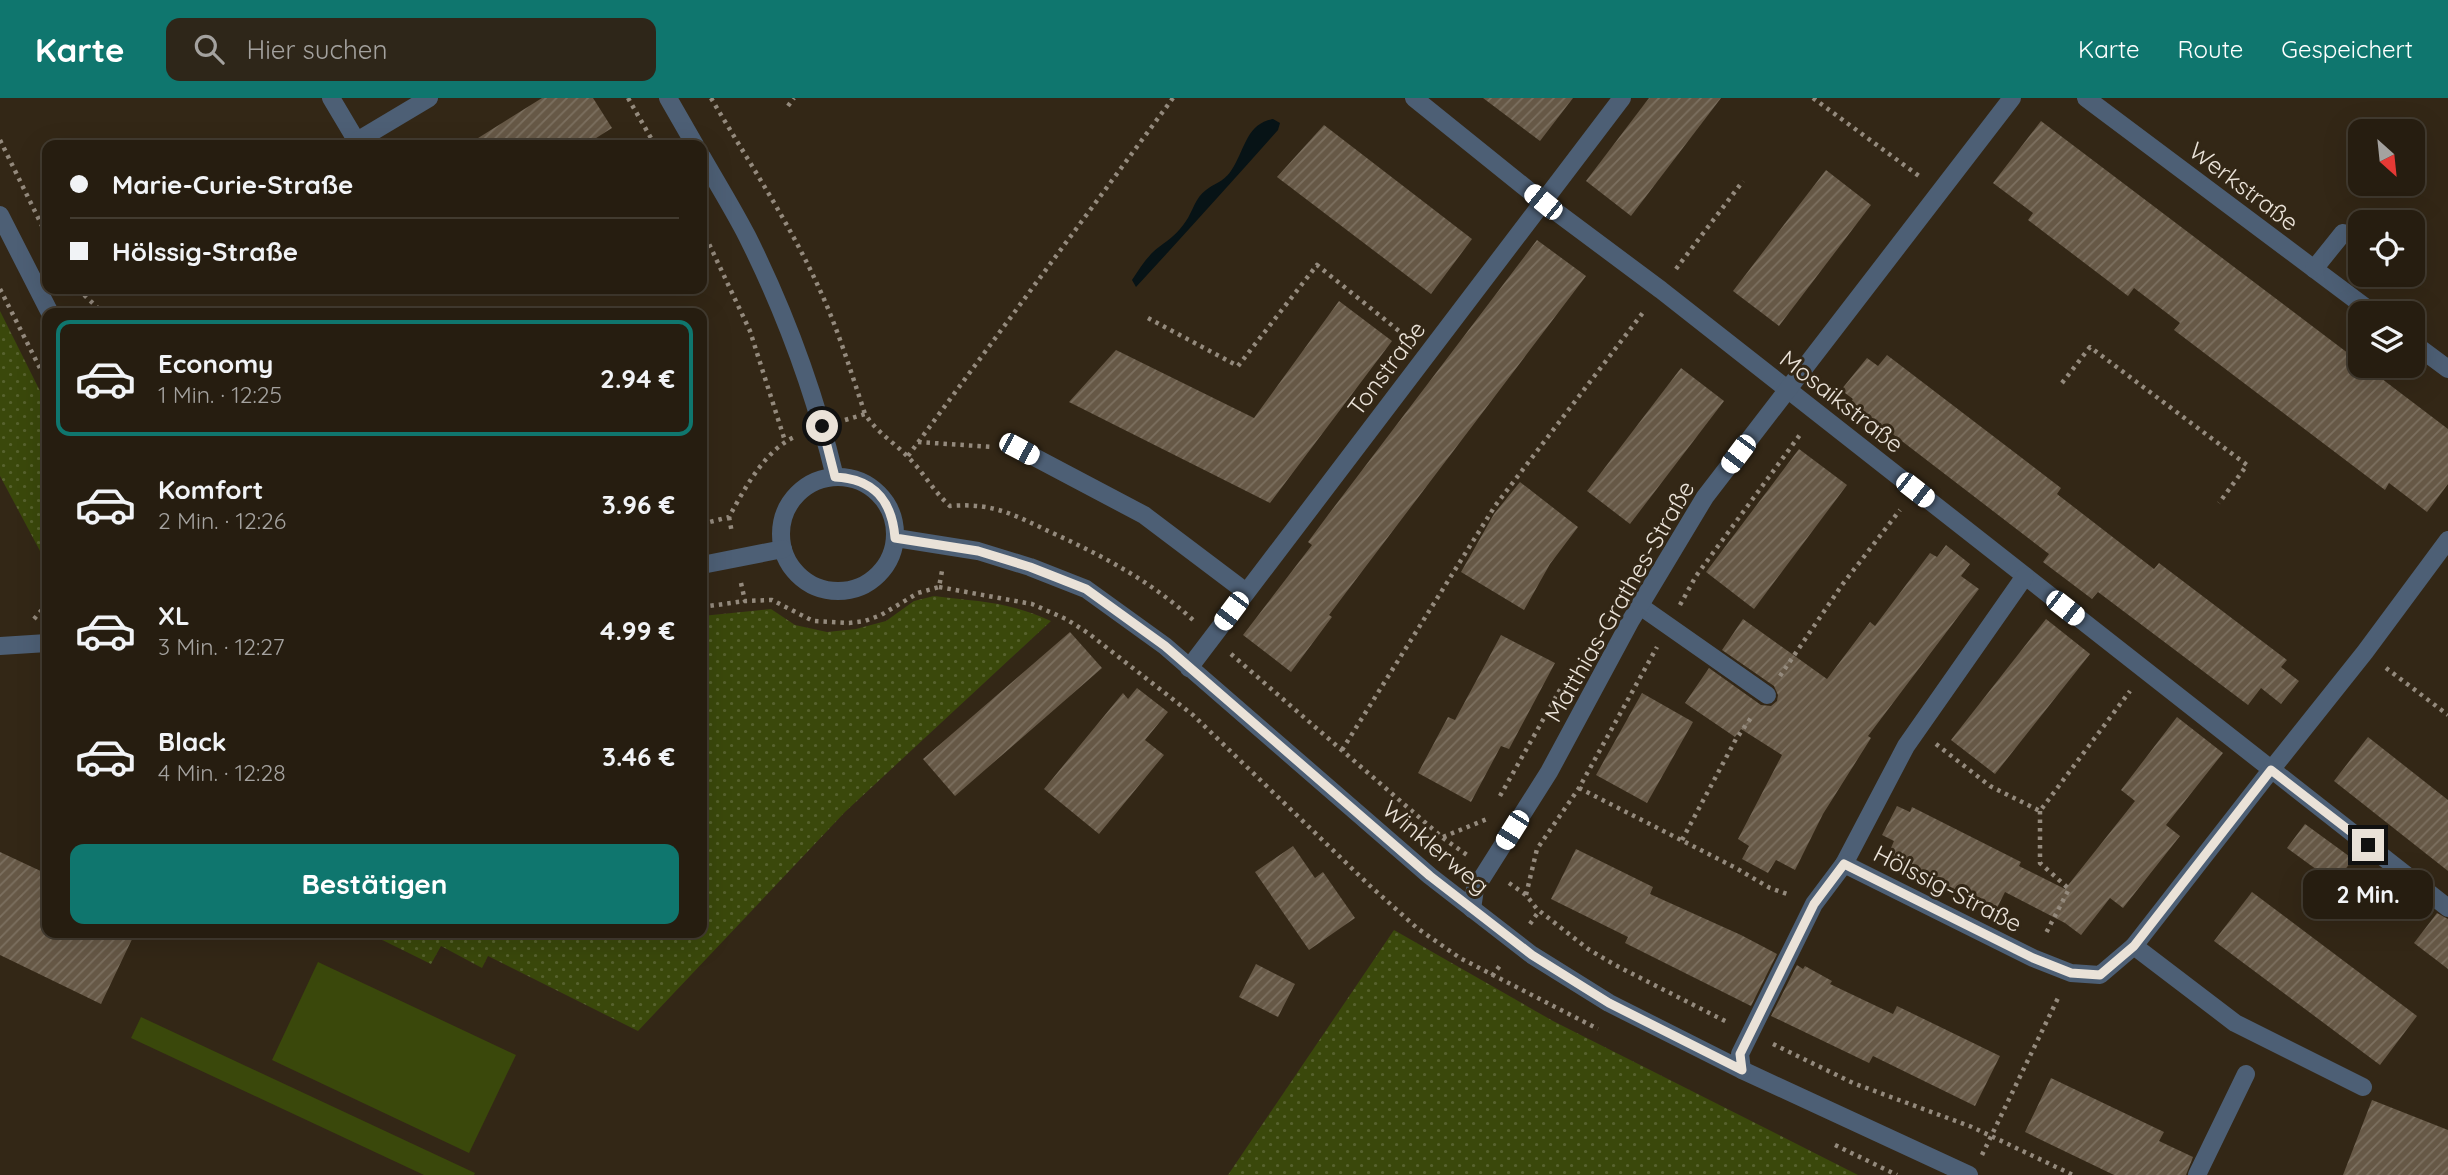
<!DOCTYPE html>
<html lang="de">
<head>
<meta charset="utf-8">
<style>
	:root { --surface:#261d10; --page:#2e2619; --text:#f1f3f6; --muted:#a4a29f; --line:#423b30; --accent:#0f766e }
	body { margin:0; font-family:Quicksand,sans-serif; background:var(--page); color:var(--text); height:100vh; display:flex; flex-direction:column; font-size:26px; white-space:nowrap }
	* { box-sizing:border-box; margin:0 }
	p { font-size:23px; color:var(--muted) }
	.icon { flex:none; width:38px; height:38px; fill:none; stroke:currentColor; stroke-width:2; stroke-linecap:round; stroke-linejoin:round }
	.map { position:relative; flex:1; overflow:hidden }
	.panel { position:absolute; left:42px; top:210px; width:665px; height:630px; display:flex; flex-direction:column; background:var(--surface); border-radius:14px; box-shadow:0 7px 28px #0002,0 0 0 2px var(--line) }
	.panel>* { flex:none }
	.top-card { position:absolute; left:42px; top:42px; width:665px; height:154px; border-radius:14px; box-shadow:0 7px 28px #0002,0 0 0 2px var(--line); display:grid; align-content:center; height:154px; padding:0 28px; background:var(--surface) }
	.needle { width:46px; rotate:153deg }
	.fabs { position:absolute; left:2348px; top:21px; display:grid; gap:14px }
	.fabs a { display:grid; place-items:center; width:77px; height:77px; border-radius:14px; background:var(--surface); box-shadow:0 7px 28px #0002,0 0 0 2px var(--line); font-size:35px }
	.end { position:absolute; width:32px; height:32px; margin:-16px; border:9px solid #eae2d8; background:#111; box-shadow:0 0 0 4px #111 }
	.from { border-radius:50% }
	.bubble { position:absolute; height:49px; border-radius:14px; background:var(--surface); box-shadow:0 7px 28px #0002,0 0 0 2px var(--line); font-size:23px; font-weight:700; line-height:49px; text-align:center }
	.car { position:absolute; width:21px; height:42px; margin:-21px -10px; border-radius:9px; box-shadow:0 0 5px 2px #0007; background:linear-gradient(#fff 24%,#345 0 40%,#fff 0 76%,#345 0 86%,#fff 0) }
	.top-card b { display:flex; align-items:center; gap:24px; height:66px; font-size:26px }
	.top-card b+b { border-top:2px solid var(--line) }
	.top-card i { width:18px; height:18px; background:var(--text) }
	ul { padding:12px 0 0; list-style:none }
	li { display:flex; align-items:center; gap:21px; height:116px; margin:0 14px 10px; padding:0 14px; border:4px solid transparent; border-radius:14px }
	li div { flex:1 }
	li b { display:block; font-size:26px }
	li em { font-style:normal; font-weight:700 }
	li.selected { border-color:var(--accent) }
	li>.icon { width:63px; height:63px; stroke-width:1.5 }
	.primary-button { display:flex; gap:14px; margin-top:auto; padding:14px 28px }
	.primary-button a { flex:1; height:80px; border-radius:14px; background:var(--accent); color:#fff; font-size:28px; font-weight:700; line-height:80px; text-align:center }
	header { display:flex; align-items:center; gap:42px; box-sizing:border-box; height:98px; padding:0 35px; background:var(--accent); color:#fff }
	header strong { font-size:33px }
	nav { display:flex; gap:38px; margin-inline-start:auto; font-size:24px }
	.search { width:490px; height:63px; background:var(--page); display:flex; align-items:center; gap:18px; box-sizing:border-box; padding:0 24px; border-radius:14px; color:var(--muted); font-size:26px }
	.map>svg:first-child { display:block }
	.grass { fill:url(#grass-dots) }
	.garden { fill:#3a480b }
	.water { fill:#071316 }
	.building { fill:url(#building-hatch) }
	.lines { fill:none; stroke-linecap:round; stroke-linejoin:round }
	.path { stroke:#948a7d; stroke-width:4.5; stroke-dasharray:3.5 5; stroke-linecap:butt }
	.minor { stroke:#4d5f75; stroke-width:18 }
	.route { stroke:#eae2d8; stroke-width:9 }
	.labels { text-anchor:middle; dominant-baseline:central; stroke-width:6; stroke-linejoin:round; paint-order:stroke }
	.street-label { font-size:24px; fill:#eae2d8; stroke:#332716 }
</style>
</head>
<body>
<header>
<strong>Karte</strong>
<div class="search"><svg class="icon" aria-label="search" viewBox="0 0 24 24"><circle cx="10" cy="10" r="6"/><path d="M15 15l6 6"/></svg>Hier suchen</div>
<nav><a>Karte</a><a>Route</a><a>Gespeichert</a></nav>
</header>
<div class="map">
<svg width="2448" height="1077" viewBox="0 0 2448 1077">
	<defs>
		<pattern id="grass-dots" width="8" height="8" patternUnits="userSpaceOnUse" patternTransform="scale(1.75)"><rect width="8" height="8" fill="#3a480b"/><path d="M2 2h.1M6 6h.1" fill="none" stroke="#57622e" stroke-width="1.8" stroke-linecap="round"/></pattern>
		<pattern id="building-hatch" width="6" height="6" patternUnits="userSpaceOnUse" patternTransform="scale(1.75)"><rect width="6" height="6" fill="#665846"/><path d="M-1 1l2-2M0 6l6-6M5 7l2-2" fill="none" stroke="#7c7060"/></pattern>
	</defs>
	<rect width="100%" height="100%" fill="#332716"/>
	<!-- grass -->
	<g class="grass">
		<polygon points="0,213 47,307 47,466 0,378"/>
		<path d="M 934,498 C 980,504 1007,503 1051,523 L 845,714 L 638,933 L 488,858 L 482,870 L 441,848 L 431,866 L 368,835 L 702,835 L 702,518 L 771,511 L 795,527 L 827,534 L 856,531 L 886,523 L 914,503 Z"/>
		<polygon points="1394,832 1553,923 1858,1077 1228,1077"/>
	</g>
	<!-- garden -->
	<g class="garden">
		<polygon points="318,864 516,957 469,1055 272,962"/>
		<polygon points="141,919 475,1075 474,1077 424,1077 131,940"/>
	</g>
	<!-- water -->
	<path class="water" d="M 1273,21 L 1280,25 L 1278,32 C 1231,85 1184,137 1136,189 L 1132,182 C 1140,170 1147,158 1159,149 C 1170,141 1178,135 1186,123 C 1193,113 1195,100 1206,92 C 1218,83 1225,84 1234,68 C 1245,49 1248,25 1273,21 Z"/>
	<!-- building -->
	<g class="building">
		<polygon points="542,0 593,0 612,30 585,47 467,47"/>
		<polygon points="1483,0 1573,0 1540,43"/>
		<polygon points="1649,0 1721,0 1631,118 1586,83"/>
		<polygon points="2041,23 2361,265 2361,268 2365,268 2448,331 2448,386 2427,414 2389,385 2385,392 2174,232 2180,225 2134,190 2128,198 2028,122 2033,115 1993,85"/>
		<polygon points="1324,27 1472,141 1431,196 1277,79"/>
		<polygon points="1826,72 1871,107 1779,228 1733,193"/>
		<polygon points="1537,142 1586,178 1329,517 1332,519 1291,574 1243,537 1312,447 1308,444 1328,417"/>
		<polygon points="1339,203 1392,243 1270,405 1069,304 1116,252 1254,320"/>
		<polygon points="1887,257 2061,390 2057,396 2154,471 2159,465 2287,562 2281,569 2299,583 2281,606 2261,590 2248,607 2098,494 2092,501 2043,464 2049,456 1851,304 1853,301 1841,292 1867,260 1878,268"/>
		<polygon points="1681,270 1724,303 1630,426 1587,393"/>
		<polygon points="1799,351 1847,387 1754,511 1706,474"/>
		<polygon points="1520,384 1578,429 1550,466 1524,512 1461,474 1494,416"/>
		<polygon points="1946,447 1970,466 1961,478 1979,491 1868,638 1871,640 1823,716 1795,772 1776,762 1768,775 1742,761 1749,748 1738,741 1782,657 1741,631 1735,639 1685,605 1709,570 1761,607 1771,608 1777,603 1778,597 1774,588 1722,552 1743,521 1827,581 1870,524 1875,528 1930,455 1937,459"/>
		<polygon points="2046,521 2090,556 1995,676 1951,642"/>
		<polygon points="1070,534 1102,570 955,698 923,661"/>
		<polygon points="1501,537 1555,565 1509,651 1501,648 1471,704 1418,675 1448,619 1455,622"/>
		<polygon points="1137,590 1168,614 1145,642 1164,657 1099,736 1044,691 1123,595 1128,601"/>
		<polygon points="1642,595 1693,624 1647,705 1596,677"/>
		<polygon points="2177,619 2223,655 2166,727 2180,738 2123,810 2110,800 2081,837 2065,825 2005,794 1995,814 1887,759 1894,743 1882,737 1897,708 1910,714 1912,709 2021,764 2019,768 2065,791 2135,703 2121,692"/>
		<polygon points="2368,639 2448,702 2448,773 2334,683"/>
		<polygon points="2305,726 2353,761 2335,785 2287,750"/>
		<polygon points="1293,748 1315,780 1323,774 1355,820 1309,852 1255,774"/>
		<polygon points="1576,751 1653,789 1650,796 1741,837 1777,856 1751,908 1625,845 1628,839 1551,801"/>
		<polygon points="0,754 47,776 47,835 135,835 101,906 0,857"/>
		<polygon points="2252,794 2417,918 2380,967 2214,843"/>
		<polygon points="2437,815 2448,821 2448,871 2414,845"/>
		<polygon points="1256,866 1295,886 1278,919 1239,899"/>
		<polygon points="1797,867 1803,871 1805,868 1832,883 1830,886 1893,916 1897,908 2000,958 1975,1008 1873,958 1869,965 1771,918"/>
		<polygon points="2051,980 2164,1034 2159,1043 2193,1059 2186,1077 2114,1077 2025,1034"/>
		<polygon points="2372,1002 2448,1032 2448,1077 2343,1077"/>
	</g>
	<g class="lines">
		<!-- path -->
		<g class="path">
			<polyline points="628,0 655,47"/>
			<path d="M 711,0 C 748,63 789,124 819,190 C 838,231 851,274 865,316"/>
			<polyline points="1813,0 1919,78"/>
			<polyline points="788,8 794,0"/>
			<polyline points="0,42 47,138"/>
			<polyline points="702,131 750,233 785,343"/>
			<polyline points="1676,171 1743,83"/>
			<polyline points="0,191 47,284"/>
			<polyline points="78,191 103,215"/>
			<polyline points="1148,220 1238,268 1317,167 1409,241"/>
			<polyline points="2062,285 2090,249 2247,367 2219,405"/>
			<path d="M 845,322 L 865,316 C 877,335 894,344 909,360 C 924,375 934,394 950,408 C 996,404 1017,419 1057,437 C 1107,460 1153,485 1193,522"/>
			<polyline points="918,344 993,349"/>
			<polyline points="908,358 1173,0"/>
			<polyline points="729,419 732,435"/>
			<path d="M 702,426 L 729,419 C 745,390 766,350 797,338"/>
			<polyline points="741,485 745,503 772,502 813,523 849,525 865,523 881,517 918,495 939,489 942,473"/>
			<polyline points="939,489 1032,506 1066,521 1088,535 1193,617 1368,786 1417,830 1460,860 1598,931"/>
			<polyline points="1680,507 1696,478 1802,334"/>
			<polyline points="702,509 745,503"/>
			<polyline points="34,521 47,506"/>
			<polyline points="1231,556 1443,740 1467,757"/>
			<polyline points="2386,570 2448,617"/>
			<polyline points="1780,578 1842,487 1900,412"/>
			<polyline points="1936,646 1990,688 2040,713 2130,593"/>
			<polyline points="1342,652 1495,408 1645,212"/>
			<polyline points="1579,690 1734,769 1770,790 1790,797"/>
			<polyline points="1500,698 1566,581"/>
			<polyline points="2040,713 2040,765 2069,791 2045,837"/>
			<polyline points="1443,739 1487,721"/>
			<polyline points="1682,742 1736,641 1753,617"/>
			<polyline points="1509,785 1526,797 1537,811 1588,851 1615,867 1727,924"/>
			<polyline points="1526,797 1537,751 1579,690 1657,549"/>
			<polyline points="1530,826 1539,813"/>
			<polyline points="1492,878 1502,865"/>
			<polyline points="1773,946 1853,985 1972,1029 2073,1077"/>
			<polyline points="1835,1047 1897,1077"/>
			<polyline points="1982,1057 2059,898"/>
		</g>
		<!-- minor -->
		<g class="minor">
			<polyline points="331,0 359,47"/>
			<polyline points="668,0 695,47"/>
			<polyline points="1414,0 1543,104 1661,192 2448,810"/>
			<polyline points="2086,0 2373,215"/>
			<polyline points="357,43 429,0"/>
			<path d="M 702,59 C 717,85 733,111 747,138 C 785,214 815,296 835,379"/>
			<polyline points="0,117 50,215"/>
			<polyline points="2314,171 2343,135"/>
			<polyline points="2413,245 2448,271"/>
			<polyline points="1019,351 1144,417 1246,494"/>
			<circle cx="838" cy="436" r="57"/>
			<polyline points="896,440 978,453 1030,469 1086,491 1165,548 1430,778 1532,857 1609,905 1742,972 1969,1077"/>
			<polyline points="702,467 783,451"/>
			<polyline points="2025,478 1906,648 1844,766 2033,860 2071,875 2100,877 2134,848 2271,672 2365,554 2448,442"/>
			<polyline points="1640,508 1767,597"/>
			<polyline points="0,548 47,545"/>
			<polyline points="1189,570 1622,0"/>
			<polyline points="1472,811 1475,791 1549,674 1631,522 1705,399 2012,0"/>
			<polyline points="2134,848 2235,925 2363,989"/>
			<polyline points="1742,972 1740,956 1814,806 1844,766"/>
			<polyline points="2197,1077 2246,976"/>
		</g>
	</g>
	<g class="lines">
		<!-- route -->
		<path class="route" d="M 822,328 L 835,379 C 874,381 892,402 895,440 L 978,453 L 1030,469 L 1086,491 L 1165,548 L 1430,778 L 1532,857 L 1609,905 L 1742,972 L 1740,956 L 1814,806 L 1844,766 L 2033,860 L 2071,875 L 2100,877 L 2134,848 L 2271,672 L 2368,747"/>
	</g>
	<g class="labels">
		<!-- street labels -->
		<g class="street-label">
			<text transform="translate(2244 88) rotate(37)">Werkstraße</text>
			<text transform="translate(1386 270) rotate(-53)">Tonstraße</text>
			<text transform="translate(1842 303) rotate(38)">Mosaikstraße</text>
			<text transform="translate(1619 503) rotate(-60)">Matthias-Grathes-Straße</text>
			<text transform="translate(1436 749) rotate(40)">Winklerweg</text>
			<text transform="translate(1948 790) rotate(27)">Hölssig-Straße</text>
		</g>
	</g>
</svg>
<div class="fabs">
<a><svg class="needle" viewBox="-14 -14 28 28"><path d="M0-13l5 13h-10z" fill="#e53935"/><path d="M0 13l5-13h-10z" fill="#a4a29f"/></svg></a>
<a><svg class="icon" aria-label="locate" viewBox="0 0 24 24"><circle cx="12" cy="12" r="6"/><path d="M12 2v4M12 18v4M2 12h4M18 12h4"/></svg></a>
<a><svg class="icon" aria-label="layers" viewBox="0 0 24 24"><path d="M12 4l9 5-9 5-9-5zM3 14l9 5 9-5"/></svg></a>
</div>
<i class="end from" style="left:822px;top:328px"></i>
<i class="end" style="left:2368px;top:747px"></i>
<div class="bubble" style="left:2303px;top:772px;width:130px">2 Min.</div>
<i class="car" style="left:1543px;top:104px;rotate:309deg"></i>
<i class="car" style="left:1019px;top:351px;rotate:118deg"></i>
<i class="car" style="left:1738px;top:356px;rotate:217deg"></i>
<i class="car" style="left:1915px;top:392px;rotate:128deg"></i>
<i class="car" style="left:2065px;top:510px;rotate:128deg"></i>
<i class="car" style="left:1231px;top:513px;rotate:217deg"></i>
<i class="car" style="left:1512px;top:732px;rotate:212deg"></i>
<div class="top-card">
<b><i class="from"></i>Marie-Curie-Straße</b>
<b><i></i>Hölssig-Straße</b>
</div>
<section class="panel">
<ul>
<li class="selected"><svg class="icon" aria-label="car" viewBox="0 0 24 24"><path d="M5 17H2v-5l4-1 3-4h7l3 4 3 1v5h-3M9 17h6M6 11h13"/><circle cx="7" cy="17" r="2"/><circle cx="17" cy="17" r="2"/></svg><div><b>Economy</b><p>1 Min. · 12:25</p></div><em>2.94 €</em></li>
<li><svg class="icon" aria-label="car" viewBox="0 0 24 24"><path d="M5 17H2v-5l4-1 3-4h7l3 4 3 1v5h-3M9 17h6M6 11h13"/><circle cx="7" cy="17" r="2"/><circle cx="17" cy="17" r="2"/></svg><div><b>Komfort</b><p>2 Min. · 12:26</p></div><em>3.96 €</em></li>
<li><svg class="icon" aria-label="car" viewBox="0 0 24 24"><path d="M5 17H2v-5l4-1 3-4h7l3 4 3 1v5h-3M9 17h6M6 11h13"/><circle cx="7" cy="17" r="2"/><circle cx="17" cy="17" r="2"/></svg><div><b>XL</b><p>3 Min. · 12:27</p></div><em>4.99 €</em></li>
<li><svg class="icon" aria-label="car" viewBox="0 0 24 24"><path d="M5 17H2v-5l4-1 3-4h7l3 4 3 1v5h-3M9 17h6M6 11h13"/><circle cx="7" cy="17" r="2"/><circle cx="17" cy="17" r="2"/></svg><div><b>Black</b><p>4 Min. · 12:28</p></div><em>3.46 €</em></li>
</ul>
<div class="primary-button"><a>Bestätigen</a></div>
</section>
</div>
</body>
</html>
